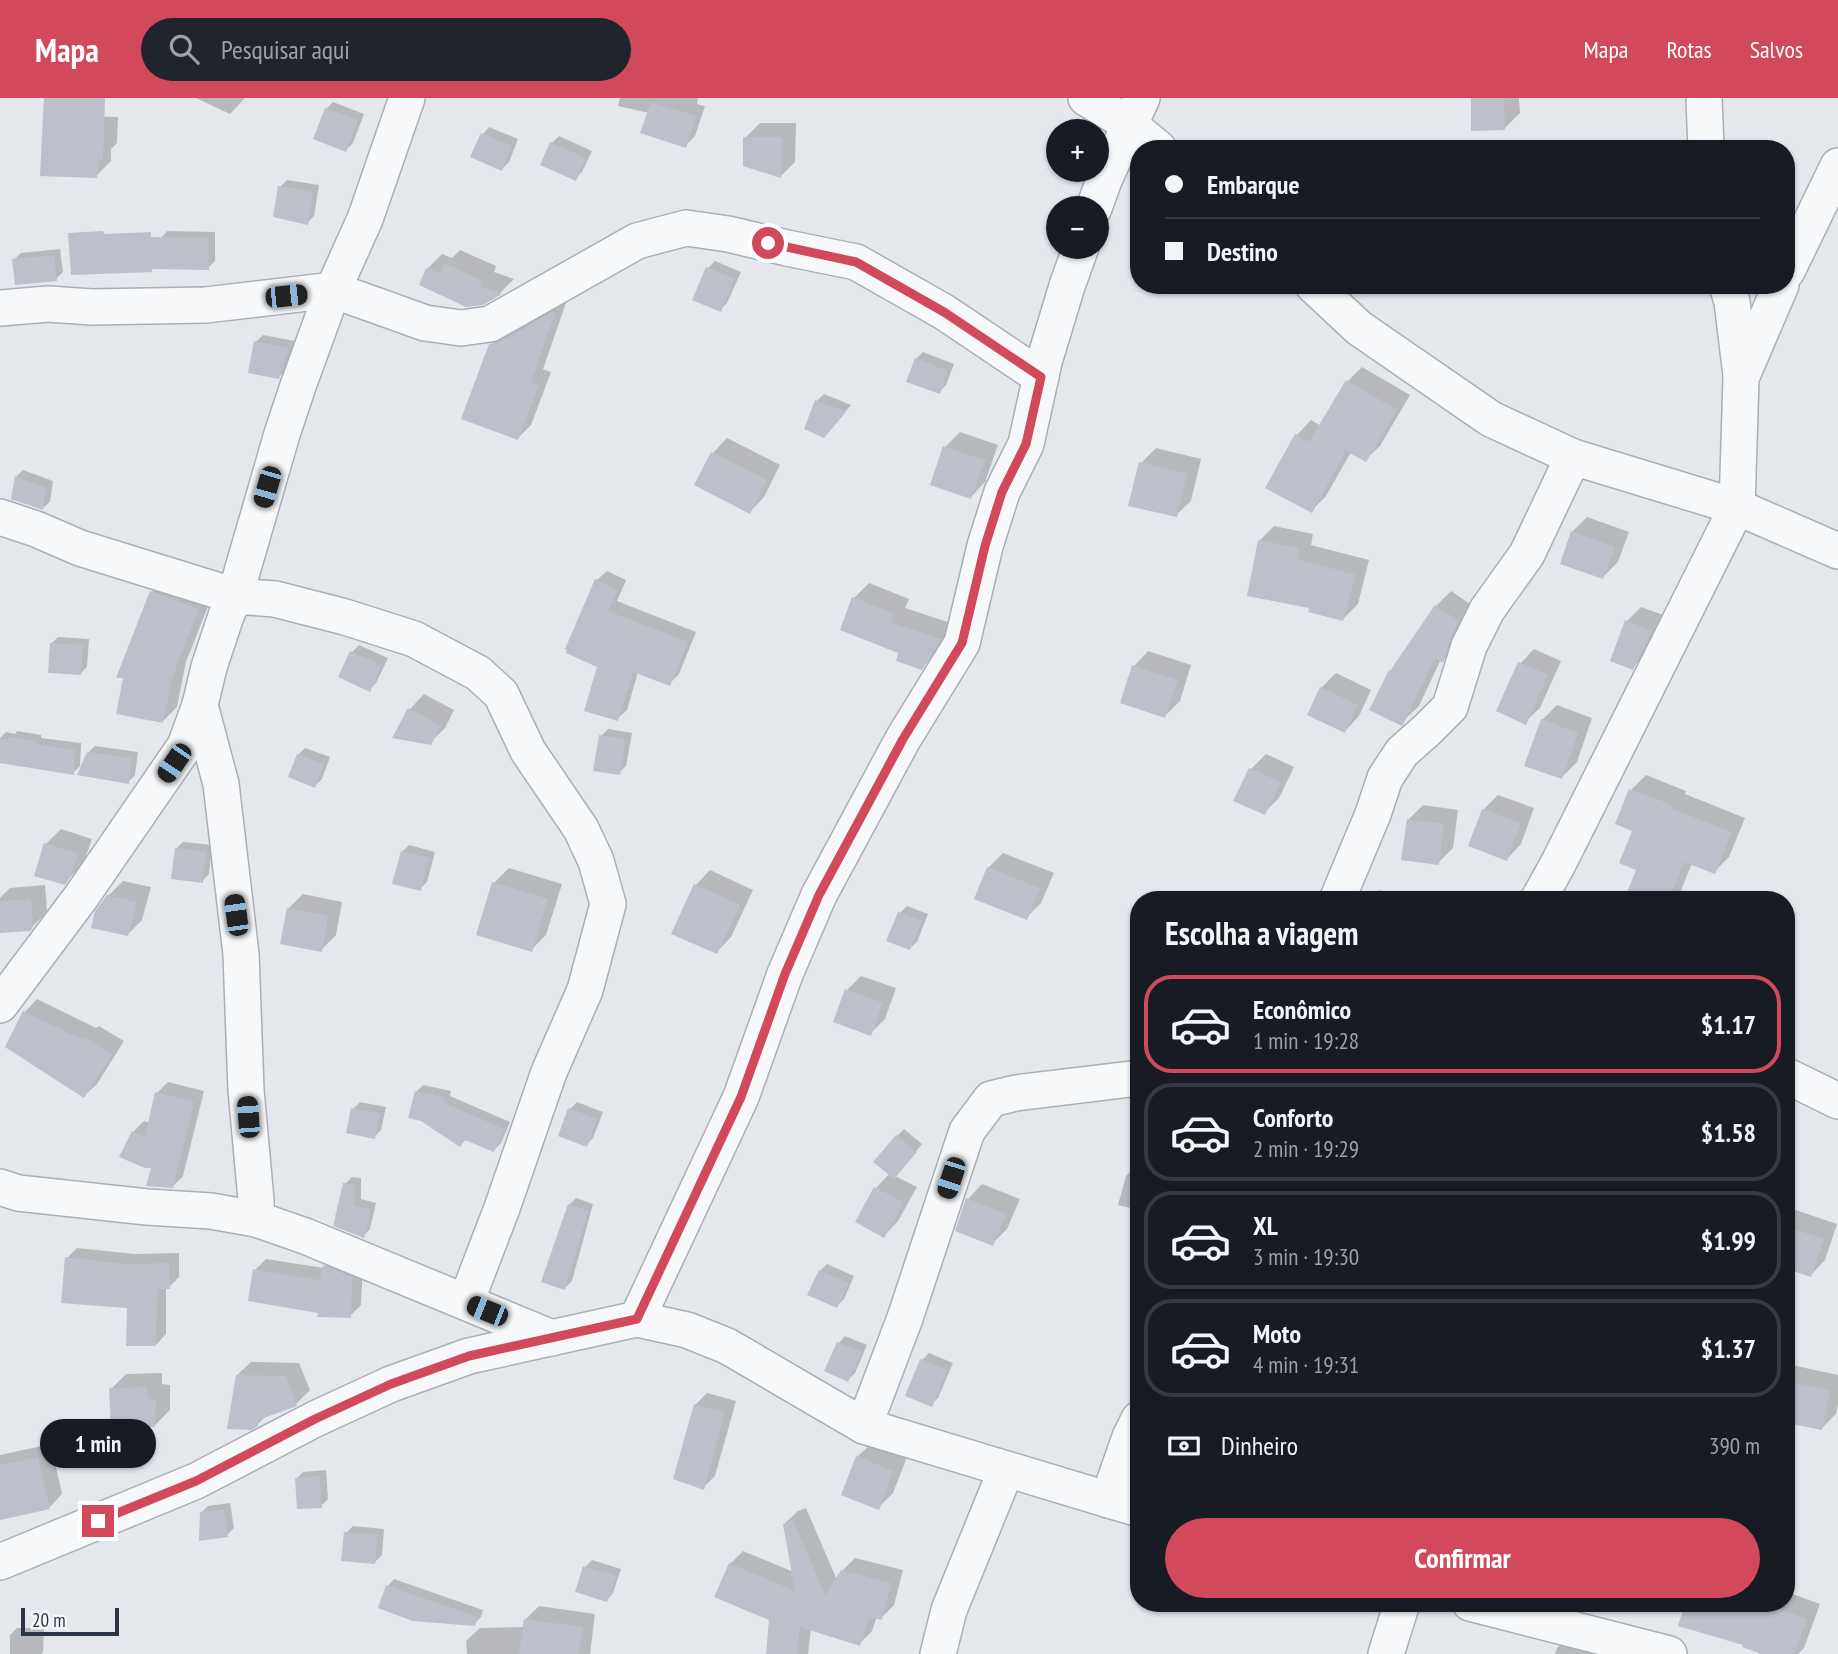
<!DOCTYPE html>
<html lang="pt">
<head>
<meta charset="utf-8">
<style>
	:root { --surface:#171b24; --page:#20242c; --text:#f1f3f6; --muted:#9ea1a6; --line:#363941; --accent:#d1495b }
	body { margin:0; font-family:"PT Sans Narrow",sans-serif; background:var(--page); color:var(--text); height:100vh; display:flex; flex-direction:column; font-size:26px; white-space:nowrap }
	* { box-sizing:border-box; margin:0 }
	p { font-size:23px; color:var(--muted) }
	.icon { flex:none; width:38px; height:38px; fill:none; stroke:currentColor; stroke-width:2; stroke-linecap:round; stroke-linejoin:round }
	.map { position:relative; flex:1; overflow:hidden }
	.sheet { position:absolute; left:1130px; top:793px; width:665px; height:721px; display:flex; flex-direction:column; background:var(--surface); border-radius:28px; box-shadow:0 2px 5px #0004 }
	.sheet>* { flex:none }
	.guide { position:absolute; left:1130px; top:42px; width:665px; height:154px; border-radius:28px; box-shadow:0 2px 5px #0004; display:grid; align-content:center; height:154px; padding:0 35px; background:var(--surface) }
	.tools { position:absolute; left:1046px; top:21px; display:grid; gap:14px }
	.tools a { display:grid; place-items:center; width:63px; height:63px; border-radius:50%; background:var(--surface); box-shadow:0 2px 5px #0004; font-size:35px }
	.scale { position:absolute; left:21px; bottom:18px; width:98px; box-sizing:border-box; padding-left:7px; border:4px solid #2b3445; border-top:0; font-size:19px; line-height:24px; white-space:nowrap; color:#2b3445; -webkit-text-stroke:5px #f4f6f9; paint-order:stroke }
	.end { position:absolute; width:32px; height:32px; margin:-16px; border:9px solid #d1495b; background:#fff; box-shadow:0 0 0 4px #fff }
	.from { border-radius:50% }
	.bubble { position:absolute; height:49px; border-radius:24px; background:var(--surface); box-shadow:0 2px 5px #0004; font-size:23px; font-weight:800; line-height:49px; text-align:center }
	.car { position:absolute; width:21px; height:42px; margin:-21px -10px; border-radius:9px; box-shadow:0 0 5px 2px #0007; background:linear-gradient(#222 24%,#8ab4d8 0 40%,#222 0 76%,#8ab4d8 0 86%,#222 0) }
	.guide b { display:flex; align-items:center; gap:24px; height:66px; font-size:26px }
	.guide b+b { border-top:2px solid var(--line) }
	.guide i { width:18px; height:18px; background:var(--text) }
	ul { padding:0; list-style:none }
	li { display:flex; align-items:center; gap:21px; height:98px; margin:0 14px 10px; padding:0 21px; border:4px solid var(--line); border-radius:28px }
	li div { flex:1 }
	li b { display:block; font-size:26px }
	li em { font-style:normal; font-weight:800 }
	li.selected { border-color:var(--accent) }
	li>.icon { width:63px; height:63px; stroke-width:1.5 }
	h2 { padding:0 35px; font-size:32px; line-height:84px }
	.pay { display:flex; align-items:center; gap:18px; height:77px; padding:0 35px; font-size:26px }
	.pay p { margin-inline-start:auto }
	.primary-button { display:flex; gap:14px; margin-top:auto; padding:14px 35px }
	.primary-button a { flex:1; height:80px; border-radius:42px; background:var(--accent); color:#fff; font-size:28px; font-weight:800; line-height:80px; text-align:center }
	header { display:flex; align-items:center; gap:42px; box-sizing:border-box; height:98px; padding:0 35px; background:var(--accent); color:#fff }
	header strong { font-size:33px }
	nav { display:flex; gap:38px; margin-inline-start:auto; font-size:24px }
	.search { width:490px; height:63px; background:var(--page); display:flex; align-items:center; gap:18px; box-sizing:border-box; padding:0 24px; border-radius:38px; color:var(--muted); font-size:26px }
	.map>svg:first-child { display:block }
	.shadow { fill:#0003 }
	.building { fill:#bbc0ca }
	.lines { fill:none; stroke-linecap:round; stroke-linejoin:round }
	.minor-casing { stroke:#a9aeb7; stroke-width:38 }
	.minor { stroke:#f7f8fa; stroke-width:35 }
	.route { stroke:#d1495b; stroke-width:9 }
</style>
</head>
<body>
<header>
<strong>Mapa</strong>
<div class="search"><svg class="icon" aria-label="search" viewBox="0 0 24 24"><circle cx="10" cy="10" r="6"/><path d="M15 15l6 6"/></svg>Pesquisar aqui</div>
<nav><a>Mapa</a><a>Rotas</a><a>Salvos</a></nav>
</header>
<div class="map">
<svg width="1838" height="1556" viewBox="0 0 1838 1556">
	<rect width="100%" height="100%" fill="#e4e7ec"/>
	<!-- shadow -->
	<g class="shadow">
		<polygon points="196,0 245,0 230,16"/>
		<polygon points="620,0 698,0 697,6 705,8 695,38 685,48 649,15 618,8"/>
		<polygon points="1472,0 1519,0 1520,15 1505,30"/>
		<polygon points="333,4 364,16 353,45 346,52 326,11"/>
		<polygon points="59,17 118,19 117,45 111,51 111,63 96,78"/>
		<polygon points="760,25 796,25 795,64 781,78 745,40"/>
		<polygon points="489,29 518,41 509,64 502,71 483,36"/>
		<polygon points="559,38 592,53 582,74 575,81 542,66 552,45"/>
		<polygon points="287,82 319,87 314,118 307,125 280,89"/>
		<polygon points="167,133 215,134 215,163 208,170 154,169 151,172 160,141"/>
		<polygon points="60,151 63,174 56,181 14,162 21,155"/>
		<polygon points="460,152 496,168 494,174 514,181 500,195 483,205 427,171 442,156 452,160"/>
		<polygon points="715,163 741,174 727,205 720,212 694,201 708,170"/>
		<polygon points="567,202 543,271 551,274 531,327 518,340 491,247 504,234"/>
		<polygon points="263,237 295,243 286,272 279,279 256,244"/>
		<polygon points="923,254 954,266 946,287 939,294 916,261"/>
		<polygon points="1362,269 1410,297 1380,348 1365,362 1351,354 1326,398 1311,413 1297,337 1311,322 1321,328 1347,284"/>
		<polygon points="824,296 851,307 831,330 817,303"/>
		<polygon points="960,334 998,347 985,384 971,399 945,349"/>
		<polygon points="727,340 780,367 764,399 750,414 713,355"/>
		<polygon points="1156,350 1201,361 1191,403 1176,417 1141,365"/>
		<polygon points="23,372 53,383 50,404 43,410 16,379"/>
		<polygon points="1587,419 1629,434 1618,464 1603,479 1572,434"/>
		<polygon points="1274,428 1313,436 1311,447 1369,462 1358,506 1343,521 1312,508 1259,443"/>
		<polygon points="607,473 626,482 617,503 696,534 679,576 669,586 638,574 627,612 617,621 599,568 597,482"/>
		<polygon points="166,479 213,496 186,564 177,609 162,624 125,579 152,494"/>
		<polygon points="869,485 909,501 905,510 954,526 936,555 922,570 901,554 854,500"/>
		<polygon points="1451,493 1473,508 1457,548 1442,563 1441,561 1419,608 1401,625 1436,508"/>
		<polygon points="1641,509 1666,518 1647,555 1632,570 1627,523"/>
		<polygon points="58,539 89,541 87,569 80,576 51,546"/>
		<polygon points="359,547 388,560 376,585 369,592 341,578 352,554"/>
		<polygon points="1534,551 1561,563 1540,610 1525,624 1520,566"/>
		<polygon points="1148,553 1191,567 1180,603 1165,618 1134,568"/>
		<polygon points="1336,575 1371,592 1359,618 1345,633 1321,590"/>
		<polygon points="424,596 454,612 445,630 430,645 395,639 410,611"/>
		<polygon points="1557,607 1592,620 1577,664 1562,679 1542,622"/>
		<polygon points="608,631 632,635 626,668 619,675 601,638"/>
		<polygon points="17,633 41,637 41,640 81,645 80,668 73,675 0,663 0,640 6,634 15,636"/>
		<polygon points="95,648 138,654 135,677 128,684 88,655"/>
		<polygon points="305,650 330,659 322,681 315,688 298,657"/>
		<polygon points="1266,656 1294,669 1279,700 1264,715 1236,702 1251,671"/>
		<polygon points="1646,677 1686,693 1685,696 1745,720 1729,759 1714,774 1692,765 1677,802 1626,802 1638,771 1631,692"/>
		<polygon points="1498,697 1534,710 1521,746 1507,761 1483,712"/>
		<polygon points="1423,707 1458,712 1453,750 1438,765 1408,722"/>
		<polygon points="61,731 92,741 85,761 79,770 64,785 46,746"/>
		<polygon points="183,744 212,747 209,776 202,783 176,751"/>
		<polygon points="409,747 435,754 427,784 420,791 402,754"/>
		<polygon points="1003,755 1054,775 1041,805 1026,820 988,770"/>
		<polygon points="509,770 562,786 546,837 531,852 494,785"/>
		<polygon points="710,772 753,792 731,839 717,854 696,787"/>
		<polygon points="123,783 151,789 142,822 127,837 108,798"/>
		<polygon points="45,787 47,813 45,816 29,832 0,834 0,800 10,790"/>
		<polygon points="1379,792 1405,799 1404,802 1370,802"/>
		<polygon points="303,796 342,804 336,837 321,852 288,811"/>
		<polygon points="907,808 928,816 917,844 910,850 900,815"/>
		<polygon points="861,878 896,890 885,921 870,936 847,892"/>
		<polygon points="37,901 96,930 99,928 124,943 97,986 84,998 25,914"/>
		<polygon points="168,984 204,993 183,1078 172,1089 153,1068 133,1034 144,1023 150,1025 157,995"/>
		<polygon points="423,987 451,993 450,998 510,1024 501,1045 494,1052 467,1041 460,1047 416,994"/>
		<polygon points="360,1004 386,1009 381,1032 374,1039 353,1011"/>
		<polygon points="577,1004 603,1014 593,1040 586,1047 570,1011"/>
		<polygon points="904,1031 922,1046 895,1078 917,1089 898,1123 884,1138 857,1124 876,1090 890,1075 897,1038"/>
		<polygon points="1133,1071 1139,1073 1139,1112 1118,1107 1126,1078"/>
		<polygon points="352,1079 361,1080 361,1101 376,1105 370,1131 363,1138 345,1086"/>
		<polygon points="982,1086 1020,1101 1007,1131 992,1146 957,1132 968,1101"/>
		<polygon points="576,1100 593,1106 572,1183 565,1190 569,1107"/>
		<polygon points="1787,1109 1837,1126 1825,1162 1811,1177 1787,1169"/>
		<polygon points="77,1150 134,1156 179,1155 179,1179 169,1189 166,1190 166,1236 156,1247 128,1208 67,1160"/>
		<polygon points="336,1157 363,1168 361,1207 350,1218 319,1213 255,1172 266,1161 324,1170"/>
		<polygon points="827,1166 854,1178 844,1201 837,1208 820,1173"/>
		<polygon points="845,1238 867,1247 855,1275 848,1282 839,1245"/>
		<polygon points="929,1255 953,1265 938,1300 931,1307 907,1297 922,1262"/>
		<polygon points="251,1264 299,1265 310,1292 296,1306 267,1317 257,1327 237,1277"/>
		<polygon points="1787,1266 1838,1277 1838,1306 1836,1316 1821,1331 1787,1324"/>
		<polygon points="162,1275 162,1286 170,1287 170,1312 155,1327 111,1291 126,1276"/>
		<polygon points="707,1295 736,1303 715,1378 703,1390 695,1307"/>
		<polygon points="872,1345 907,1359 893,1395 878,1410 857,1359"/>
		<polygon points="51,1346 62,1396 49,1410 0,1421 0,1357"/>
		<polygon points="326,1372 328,1401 321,1408 296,1381 303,1374"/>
		<polygon points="230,1405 234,1430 227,1437 201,1415 208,1408"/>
		<polygon points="806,1410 837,1482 842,1473 855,1460 903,1472 894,1507 881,1520 877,1519 872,1533 859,1546 811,1531 808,1556 767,1556 771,1521 730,1466 743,1453 794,1474 784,1426 798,1413"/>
		<polygon points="353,1428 384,1431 382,1457 375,1464 346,1435"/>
		<polygon points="592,1462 621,1471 613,1495 607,1502 585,1469"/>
		<polygon points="394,1481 483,1512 481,1519 474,1526 388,1488"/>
		<polygon points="1787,1494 1820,1506 1804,1550 1798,1556 1766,1556 1687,1505 1787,1505"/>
		<polygon points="539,1508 595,1516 590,1556 467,1556 466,1543 480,1530 524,1529 525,1522"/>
		<polygon points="17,1530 44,1530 43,1554 41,1556 10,1556 10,1537"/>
		<polygon points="1572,1535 1614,1556 1555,1556 1557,1550"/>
	</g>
	<!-- building -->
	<g class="building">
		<polygon points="44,0 105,0 103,62 98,62 97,80 40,78"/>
		<polygon points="1471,0 1504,0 1505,32 1471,33"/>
		<polygon points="651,4 696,18 686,50 640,35"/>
		<polygon points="325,10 358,22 346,54 313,41"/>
		<polygon points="481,35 512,48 502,73 470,59"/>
		<polygon points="743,39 782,39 781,80 743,68"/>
		<polygon points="550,44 586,60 576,83 540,67"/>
		<polygon points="278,88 313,94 308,127 273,119"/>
		<polygon points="103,133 104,136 151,134 151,139 209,140 209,172 152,171 152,174 71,177 68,135"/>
		<polygon points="54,157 57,183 15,187 12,161"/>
		<polygon points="444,165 483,183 480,189 502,196 483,207 466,209 419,187 426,170 440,175"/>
		<polygon points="706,169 735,181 721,214 692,202"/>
		<polygon points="552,214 555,215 531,284 539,287 518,342 461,321 489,246 500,244"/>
		<polygon points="254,243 289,250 279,281 248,275"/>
		<polygon points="915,260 948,273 940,296 906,284"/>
		<polygon points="1346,282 1397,312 1366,364 1346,353 1312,415 1265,390 1295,336 1309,344"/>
		<polygon points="815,302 846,314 824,340 804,331"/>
		<polygon points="943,348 985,362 971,401 930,387"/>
		<polygon points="711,354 767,382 750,416 694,387"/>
		<polygon points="1139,364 1187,376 1177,419 1128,408"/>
		<polygon points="15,378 46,390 43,412 11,401"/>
		<polygon points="1571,433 1615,449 1603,481 1560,466"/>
		<polygon points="1258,442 1299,450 1297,461 1356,477 1343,523 1308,514 1309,510 1247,498"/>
		<polygon points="595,481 618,492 608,513 688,544 670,588 633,574 618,623 584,613 597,569 566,555 567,552 565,551"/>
		<polygon points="150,493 199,511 172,580 163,625 116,616 123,580 116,580"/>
		<polygon points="852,499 895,516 891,525 941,541 922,572 896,563 898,555 840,532"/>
		<polygon points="1435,507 1459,523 1450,542 1443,565 1435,560 1404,625 1402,628 1369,612 1389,572 1390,573"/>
		<polygon points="1625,522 1652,533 1633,572 1610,563"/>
		<polygon points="50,545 83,547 81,577 48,575"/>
		<polygon points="350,553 382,567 370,594 338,579"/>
		<polygon points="1518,564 1548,577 1526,627 1496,613"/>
		<polygon points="1132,567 1178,582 1165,620 1120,605"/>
		<polygon points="1320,589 1358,607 1345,635 1307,617"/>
		<polygon points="408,610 441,628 431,647 392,640"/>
		<polygon points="1541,621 1578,635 1562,681 1524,668"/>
		<polygon points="599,637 626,641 620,677 593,673"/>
		<polygon points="9,639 35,643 35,646 75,652 74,677 0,665 0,641 8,642"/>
		<polygon points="87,654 132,660 129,686 77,677"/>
		<polygon points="297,656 324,666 315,690 288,679"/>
		<polygon points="1249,670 1281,684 1265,717 1233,703"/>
		<polygon points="1629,691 1673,707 1672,711 1732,734 1715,776 1684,764 1669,802 1624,802 1636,772 1619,765 1632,733 1615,726"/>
		<polygon points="1482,711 1521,725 1507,763 1468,748"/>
		<polygon points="1407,721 1444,726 1439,767 1401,762"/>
		<polygon points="44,745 78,755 71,778 65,787 34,778"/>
		<polygon points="175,750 206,754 203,785 171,781"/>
		<polygon points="401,753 429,760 421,793 392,786"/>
		<polygon points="987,769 1040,790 1027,822 974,801"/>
		<polygon points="492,784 548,801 532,854 476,837"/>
		<polygon points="694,786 740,807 717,856 671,836"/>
		<polygon points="107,797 137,804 128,838 91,830 95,813"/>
		<polygon points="31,801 33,829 30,833 0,835 0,803"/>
		<polygon points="287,810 328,818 322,854 280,846"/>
		<polygon points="898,814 922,823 910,852 886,843"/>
		<polygon points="845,891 883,905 871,938 833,924"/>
		<polygon points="23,913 83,942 85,939 112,957 84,1000 5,949"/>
		<polygon points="415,993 445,1000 444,1005 504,1031 494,1054 465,1042 460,1049 421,1023 408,1020"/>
		<polygon points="155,994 194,1004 173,1090 146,1088 151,1070 145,1070 119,1059 132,1033 145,1039"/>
		<polygon points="351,1010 380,1016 375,1041 346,1035"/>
		<polygon points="568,1010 597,1021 587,1049 558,1038"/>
		<polygon points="896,1037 917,1054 894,1081 873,1064"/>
		<polygon points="343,1085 355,1086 354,1108 371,1112 364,1140 333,1128"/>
		<polygon points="874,1089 904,1104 884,1140 855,1124"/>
		<polygon points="966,1100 1006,1116 993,1148 955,1133"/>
		<polygon points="568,1106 588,1113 565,1192 541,1184"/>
		<polygon points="1787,1129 1824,1141 1811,1179 1787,1171"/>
		<polygon points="65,1159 123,1166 169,1165 170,1191 157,1191 156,1248 126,1248 127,1210 61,1205"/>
		<polygon points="323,1167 352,1179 351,1220 317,1219 318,1215 248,1203 253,1171 320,1182"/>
		<polygon points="819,1172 849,1185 837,1210 807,1197"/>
		<polygon points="837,1244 862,1254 848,1284 824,1273"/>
		<polygon points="920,1261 947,1272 932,1309 905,1298"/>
		<polygon points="236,1277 286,1278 297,1308 258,1322 258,1328 251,1332 227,1331"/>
		<polygon points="1787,1283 1830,1293 1822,1332 1787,1325"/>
		<polygon points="147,1289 148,1301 156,1301 155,1329 111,1330 109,1290"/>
		<polygon points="694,1306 725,1314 704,1392 673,1381"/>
		<polygon points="856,1358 893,1373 879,1412 841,1397"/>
		<polygon points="38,1359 50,1411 0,1422 0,1367"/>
		<polygon points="320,1378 322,1410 297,1411 295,1380"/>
		<polygon points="224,1411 228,1439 199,1443 200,1414"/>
		<polygon points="793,1422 825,1497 841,1472 891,1485 882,1522 869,1519 860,1548 800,1529 797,1556 766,1556 769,1522 714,1499 729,1465 795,1493 783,1426"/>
		<polygon points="344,1434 378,1437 375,1466 341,1463"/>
		<polygon points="583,1468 616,1478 607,1504 575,1494"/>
		<polygon points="386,1487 477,1519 475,1528 413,1523 378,1510"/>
		<polygon points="1685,1505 1762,1505 1807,1521 1794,1556 1761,1556 1742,1549 1743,1547 1678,1528"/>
		<polygon points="524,1521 583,1529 579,1556 519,1556"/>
	</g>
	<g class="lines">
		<!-- minor casing -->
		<g class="minor-casing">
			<g id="minor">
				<polyline points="1086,0 1129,26 1159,51"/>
				<polyline points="1704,0 1706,51"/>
				<polyline points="1094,110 1104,82 1142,0"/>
				<polyline points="1787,173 1838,68"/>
				<polyline points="1313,187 1359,230 1491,321 1573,359 1737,409 1838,453"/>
				<polyline points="1727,187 1732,204 1741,277"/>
				<polyline points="0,210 48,206 92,209 206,207 333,192 425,225 461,230 490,226 637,143 686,130 728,136 787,150 856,164 944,214 1041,279"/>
				<polyline points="0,419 36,431 80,450 235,498 275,501 345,519 414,541 478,575 501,596 528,653 581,731 596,763 608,806 585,892 549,974 502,1110 466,1204"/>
				<polyline points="200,607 221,686 241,856 246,992 256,1102 256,1121"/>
				<polyline points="1337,802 1373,716 1385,680 1402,654 1428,631 1450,609 1469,548 1487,512 1527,456 1573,359"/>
				<polyline points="1538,802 1558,766 1737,409 1741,280 1781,187"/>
				<polyline points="0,907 81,799 185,648 200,607 209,569 226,518 235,498 282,336 298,288 333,192 365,121 407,0"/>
				<polyline points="1787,978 1838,1003"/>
				<polyline points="0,1089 18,1095 147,1109 211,1113 256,1121 305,1138 552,1240"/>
				<polyline points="637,1221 741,999 785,876 819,797 903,641 962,545 985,448 1002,394 1026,346 1044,264 1067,188 1081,149"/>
				<polyline points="864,1328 905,1220 967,1033 991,1001 1016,995 1139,980"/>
				<polyline points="1108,1402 1130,1339 1139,1321"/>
				<polyline points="0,1464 196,1383 315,1321 391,1286 469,1258 637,1221 687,1232 727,1248 864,1328 1139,1411"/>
				<polyline points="1470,1505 1669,1556"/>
				<polyline points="938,1556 949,1512 1006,1372"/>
				<polyline points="1386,1556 1402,1505"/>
			</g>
		</g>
		<!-- minor -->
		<use href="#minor" class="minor"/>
	</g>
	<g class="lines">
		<!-- route -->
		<polyline class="route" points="98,1423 196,1383 315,1321 391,1286 469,1258 637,1221 741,999 785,876 819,797 903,641 962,545 985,448 1002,394 1026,346 1041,279 944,214 856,164 768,145"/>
	</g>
</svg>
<div class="tools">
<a>+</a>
<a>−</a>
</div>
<div class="scale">20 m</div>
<i class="end from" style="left:768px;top:145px"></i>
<i class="end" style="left:98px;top:1423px"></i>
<div class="bubble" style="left:40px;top:1321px;width:116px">1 min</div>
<i class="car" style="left:286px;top:198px;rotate:84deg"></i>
<i class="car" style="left:267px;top:389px;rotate:196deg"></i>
<i class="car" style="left:174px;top:665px;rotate:214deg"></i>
<i class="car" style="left:236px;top:817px;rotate:352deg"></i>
<i class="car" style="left:248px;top:1019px;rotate:356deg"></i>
<i class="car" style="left:951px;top:1080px;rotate:198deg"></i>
<i class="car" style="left:487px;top:1213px;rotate:292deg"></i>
<div class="guide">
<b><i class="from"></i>Embarque</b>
<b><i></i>Destino</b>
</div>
<section class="sheet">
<h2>Escolha a viagem</h2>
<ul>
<li class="selected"><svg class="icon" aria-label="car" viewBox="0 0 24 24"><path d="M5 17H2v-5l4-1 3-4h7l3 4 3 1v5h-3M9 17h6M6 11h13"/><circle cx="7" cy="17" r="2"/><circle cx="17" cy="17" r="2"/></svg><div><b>Econômico</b><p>1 min · 19:28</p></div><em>$1.17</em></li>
<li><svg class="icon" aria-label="car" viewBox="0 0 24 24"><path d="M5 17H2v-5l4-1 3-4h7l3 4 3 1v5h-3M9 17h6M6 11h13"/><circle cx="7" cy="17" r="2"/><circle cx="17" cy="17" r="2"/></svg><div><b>Conforto</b><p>2 min · 19:29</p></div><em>$1.58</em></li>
<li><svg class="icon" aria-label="car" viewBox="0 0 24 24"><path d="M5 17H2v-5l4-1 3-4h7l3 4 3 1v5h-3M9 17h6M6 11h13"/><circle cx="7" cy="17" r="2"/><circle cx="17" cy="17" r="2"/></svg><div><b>XL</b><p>3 min · 19:30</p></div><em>$1.99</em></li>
<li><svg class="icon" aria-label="car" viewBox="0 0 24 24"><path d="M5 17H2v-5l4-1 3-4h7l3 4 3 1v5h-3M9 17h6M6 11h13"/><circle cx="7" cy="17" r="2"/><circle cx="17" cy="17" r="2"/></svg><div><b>Moto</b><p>4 min · 19:31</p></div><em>$1.37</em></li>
</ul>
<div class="pay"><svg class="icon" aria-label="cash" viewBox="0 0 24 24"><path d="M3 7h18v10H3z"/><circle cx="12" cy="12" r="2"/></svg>Dinheiro<p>390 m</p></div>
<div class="primary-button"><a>Confirmar</a></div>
</section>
</div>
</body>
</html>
